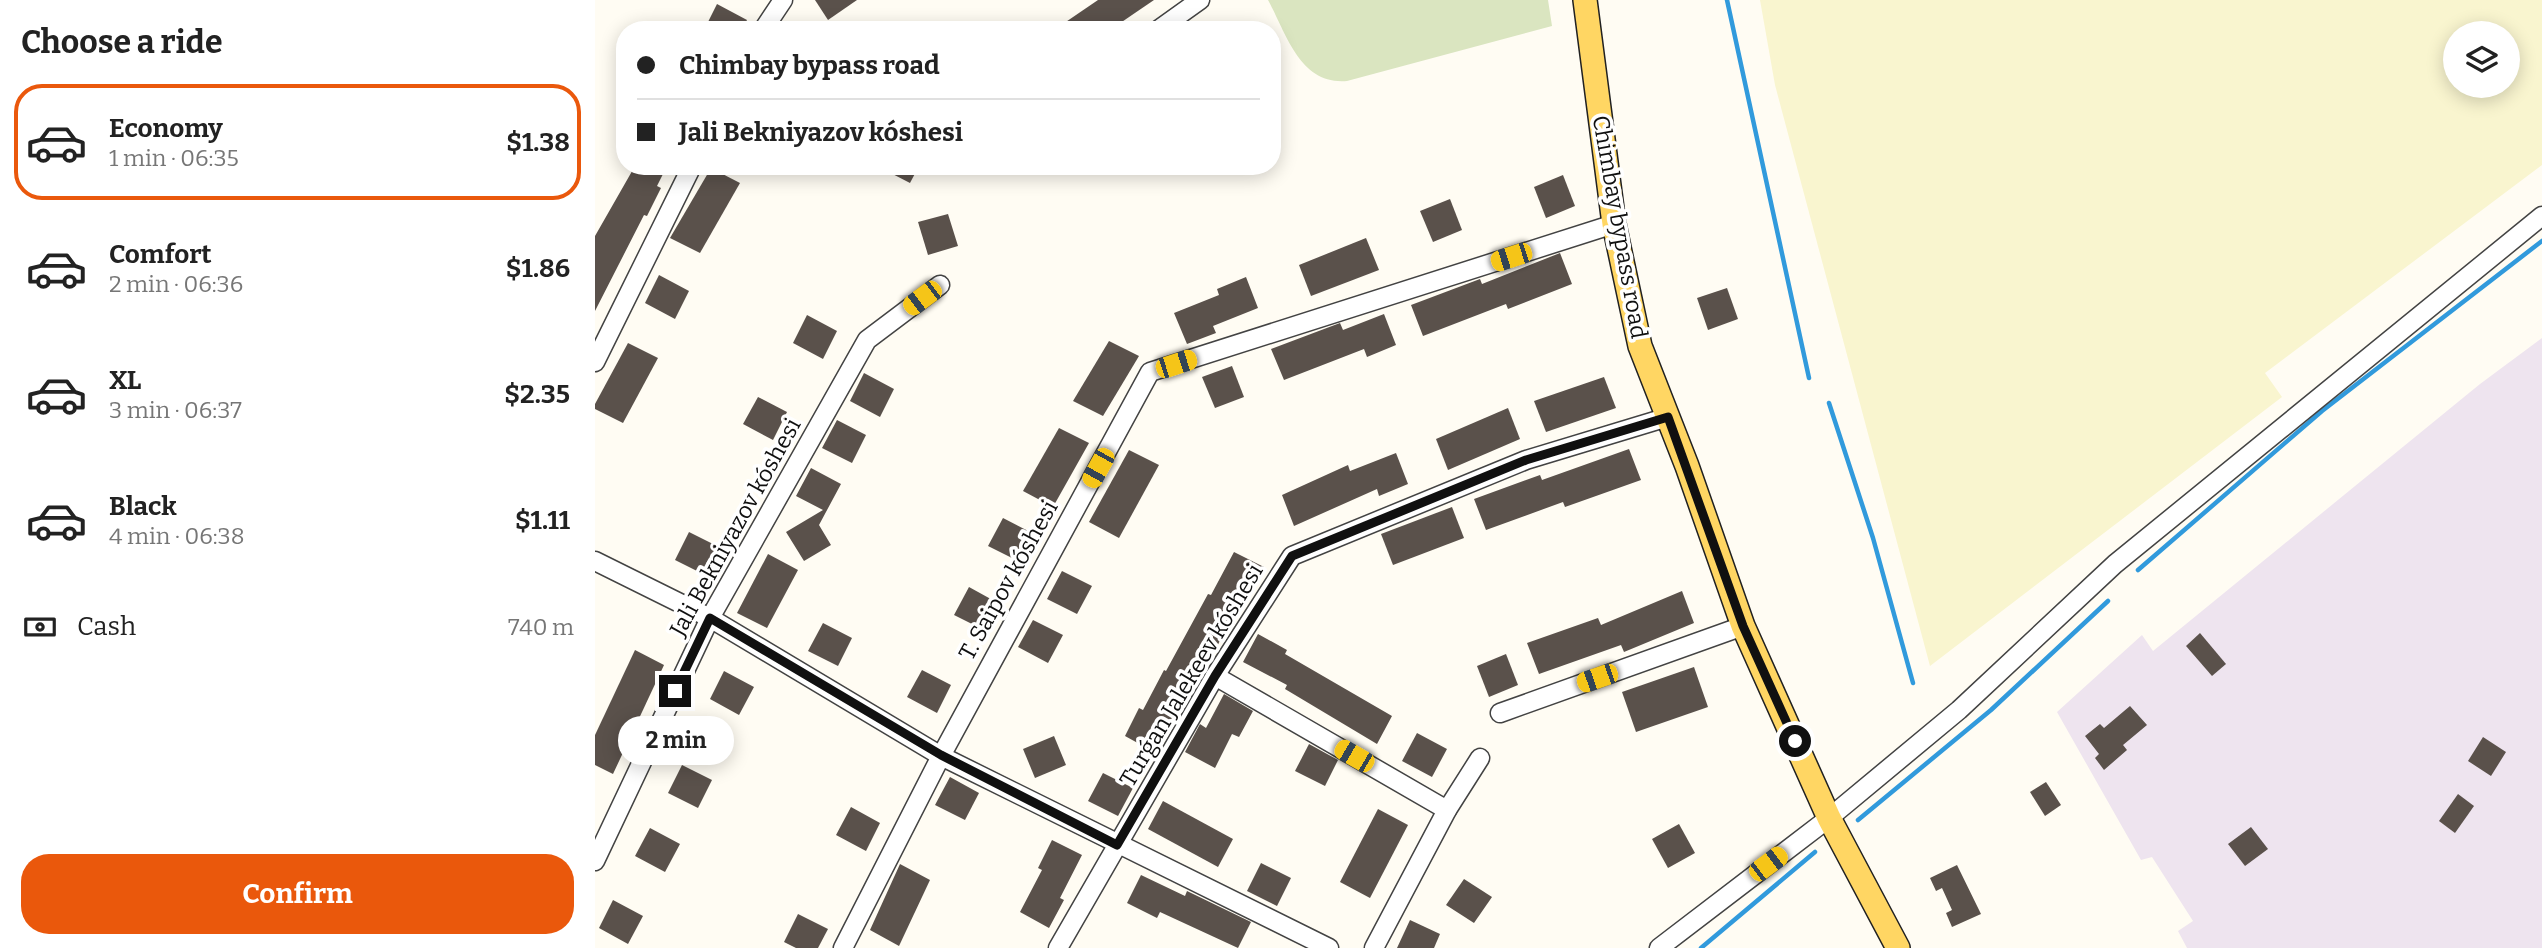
<!DOCTYPE html>
<html lang="en">
<head>
<meta charset="utf-8">
<style>
	:root { --surface:#fff; --page:#f6f6f6; --text:#222; --muted:#767676; --line:#e0e0e0; --accent:#ea580c }
	body { margin:0; font-family:Bitter,serif; background:var(--page); color:var(--text); height:100vh; display:flex; flex-direction:column; font-size:26px; white-space:nowrap }
	* { box-sizing:border-box; margin:0 }
	p { font-size:23px; color:var(--muted) }
	.icon { flex:none; width:38px; height:38px; fill:none; stroke:currentColor; stroke-width:2; stroke-linecap:round; stroke-linejoin:round }
	.map { position:relative; flex:1; overflow:hidden }
	.sheet { display:flex; flex-direction:column; background:var(--surface); width:595px }
	.sheet>* { flex:none }
	.top-card { position:absolute; left:21px; top:21px; width:665px; height:154px; border-radius:28px; box-shadow:0 4px 18px #0003; display:grid; align-content:center; height:154px; padding:0 21px; background:var(--surface) }
	.fabs { position:absolute; left:1848px; top:21px; display:grid; gap:14px }
	.fabs a { display:grid; place-items:center; width:77px; height:77px; border-radius:50%; background:var(--surface); box-shadow:0 4px 18px #0003; font-size:35px }
	.end { position:absolute; width:32px; height:32px; margin:-16px; border:9px solid #101010; background:#fff; box-shadow:0 0 0 4px #fff }
	.from { border-radius:50% }
	.bubble { position:absolute; height:49px; border-radius:24px; background:var(--surface); box-shadow:0 4px 18px #0003; font-size:23px; font-weight:700; line-height:49px; text-align:center }
	.car { position:absolute; width:21px; height:42px; margin:-21px -10px; border-radius:9px; box-shadow:0 0 5px 2px #0007; background:linear-gradient(#f5c518 24%,#345 0 40%,#f5c518 0 76%,#345 0 86%,#f5c518 0) }
	.top-card b { display:flex; align-items:center; gap:24px; height:66px; font-size:26px }
	.top-card b+b { border-top:2px solid var(--line) }
	.top-card i { width:18px; height:18px; background:var(--text) }
	ul { padding:0; list-style:none }
	li { display:flex; align-items:center; gap:21px; height:116px; margin:0 14px 10px; padding:0 7px; border:4px solid transparent; border-radius:28px }
	li div { flex:1 }
	li b { display:block; font-size:26px }
	li em { font-style:normal; font-weight:700 }
	li.current { border-color:var(--accent) }
	li>.icon { width:63px; height:63px; stroke-width:1.5 }
	h2 { padding:0 21px; font-size:32px; line-height:84px }
	.pay { display:flex; align-items:center; gap:18px; height:77px; padding:0 21px; font-size:26px }
	.pay p { margin-inline-start:auto }
	.primary-button { display:flex; gap:14px; margin-top:auto; padding:14px 21px }
	.primary-button a { flex:1; height:80px; border-radius:28px; background:var(--accent); color:#fff; font-size:28px; font-weight:700; line-height:80px; text-align:center }
	main { display:flex; flex:1; min-height:0 }
	.map>svg:first-child { display:block }
	.industrial { fill:#eee4ef }
	.farmland { fill:#f9f5cf; fill-rule:evenodd }
	.cemetery { fill:#dae5c0 }
	.lines { fill:none; stroke-linecap:round; stroke-linejoin:round }
	.stream { stroke:#319adc; stroke-width:4.5 }
	.building { fill:#5a514b }
	.minor-casing { stroke:#434343; stroke-width:21 }
	.major-casing { stroke:#212121; stroke-width:26 }
	.minor { stroke:#fff; stroke-width:18 }
	.major { stroke:#ffd663; stroke-width:23 }
	.route { stroke:#101010; stroke-width:9 }
	.labels { text-anchor:middle; dominant-baseline:central; stroke-width:7; stroke-linejoin:round; paint-order:stroke }
	.street-label { font-size:23px; fill:#101010; stroke:#fff }
</style>
</head>
<body>
<main>
<section class="sheet">
<h2>Choose a ride</h2>
<ul>
<li class="current"><svg class="icon" aria-label="car" viewBox="0 0 24 24"><path d="M5 17H2v-5l4-1 3-4h7l3 4 3 1v5h-3M9 17h6M6 11h13"/><circle cx="7" cy="17" r="2"/><circle cx="17" cy="17" r="2"/></svg><div><b>Economy</b><p>1 min · 06:35</p></div><em>$1.38</em></li>
<li><svg class="icon" aria-label="car" viewBox="0 0 24 24"><path d="M5 17H2v-5l4-1 3-4h7l3 4 3 1v5h-3M9 17h6M6 11h13"/><circle cx="7" cy="17" r="2"/><circle cx="17" cy="17" r="2"/></svg><div><b>Comfort</b><p>2 min · 06:36</p></div><em>$1.86</em></li>
<li><svg class="icon" aria-label="car" viewBox="0 0 24 24"><path d="M5 17H2v-5l4-1 3-4h7l3 4 3 1v5h-3M9 17h6M6 11h13"/><circle cx="7" cy="17" r="2"/><circle cx="17" cy="17" r="2"/></svg><div><b>XL</b><p>3 min · 06:37</p></div><em>$2.35</em></li>
<li><svg class="icon" aria-label="car" viewBox="0 0 24 24"><path d="M5 17H2v-5l4-1 3-4h7l3 4 3 1v5h-3M9 17h6M6 11h13"/><circle cx="7" cy="17" r="2"/><circle cx="17" cy="17" r="2"/></svg><div><b>Black</b><p>4 min · 06:38</p></div><em>$1.11</em></li>
</ul>
<div class="pay"><svg class="icon" aria-label="cash" viewBox="0 0 24 24"><path d="M3 7h18v10H3z"/><circle cx="12" cy="12" r="2"/></svg>Cash<p>740 m</p></div>
<div class="primary-button"><a>Confirm</a></div>
</section>
<div class="map">
<svg width="1947" height="948" viewBox="0 0 1947 948">
	<rect width="100%" height="100%" fill="#fffcf3"/>
	<!-- industrial -->
	<polygon class="industrial" points="1947,338 1947,948 1592,948 1583,931 1598,921 1557,857 1546,860 1462,712 1547,635 1558,651 1885,384"/>
	<!-- farmland -->
	<path class="farmland" d="M 1165,0 L 1947,0 L 1947,165 L 1670,373 L 1687,397 L 1335,666 L 1180,85 ZM 1860,33 L 1913,33 L 1913,86 L 1860,86 Z"/>
	<!-- cemetery -->
	<path class="cemetery" d="M 673,0 L 953,0 L 957,26 L 752,81 C 705,85 692,35 673,0 Z"/>
	<g class="lines">
		<!-- stream -->
		<g class="stream">
			<polyline points="1132,0 1214,378"/>
			<polyline points="1234,403 1278,538 1318,683"/>
			<polyline points="1543,570 1727,411 1947,241"/>
			<polyline points="1263,820 1396,710 1513,601"/>
			<polyline points="1106,948 1220,852"/>
		</g>
	</g>
	<!-- building -->
	<g class="building">
		<polygon points="220,0 262,0 233,20"/>
		<polygon points="503,0 559,0 515,30 459,30"/>
		<polygon points="122,4 152,20 147,30 109,30"/>
		<polygon points="40,166 72,166 62,186 66,188 52,216 49,215 0,311 0,236"/>
		<polygon points="282,166 324,166 315,183"/>
		<polygon points="116,168 145,183 105,253 75,238"/>
		<polygon points="968,175 980,206 951,218 939,187"/>
		<polygon points="855,199 867,230 838,242 825,211"/>
		<polygon points="353,214 363,246 333,255 323,222"/>
		<polygon points="771,238 784,270 716,296 704,265"/>
		<polygon points="965,253 977,284 913,309 911,304 828,336 816,305 885,279 887,284"/>
		<polygon points="64,275 94,291 80,319 50,303"/>
		<polygon points="651,277 663,308 618,326 621,333 592,344 579,313 624,295 622,289"/>
		<polygon points="1132,288 1143,319 1113,330 1102,298"/>
		<polygon points="789,314 801,345 772,357 769,349 689,380 676,349 745,323 748,330"/>
		<polygon points="212,315 242,331 228,359 198,343"/>
		<polygon points="514,341 544,356 508,416 478,401"/>
		<polygon points="33,343 63,358 28,423 0,409 0,404"/>
		<polygon points="637,366 649,397 620,408 607,377"/>
		<polygon points="269,373 299,389 285,417 255,401"/>
		<polygon points="1009,377 1021,408 951,432 939,401"/>
		<polygon points="163,397 192,412 178,440 148,424"/>
		<polygon points="913,408 925,439 853,470 841,439"/>
		<polygon points="242,420 271,435 257,463 227,448"/>
		<polygon points="464,428 494,443 458,507 428,491"/>
		<polygon points="1034,449 1046,480 970,507 968,502 891,530 879,499 945,475 947,480"/>
		<polygon points="534,450 564,465 524,538 494,522"/>
		<polygon points="801,453 813,484 784,496 782,489 699,526 687,495 753,465 755,471"/>
		<polygon points="216,468 246,484 224,525 236,545 209,561 191,532 228,510 201,496"/>
		<polygon points="857,507 869,538 798,565 786,534"/>
		<polygon points="408,518 437,533 423,561 393,546"/>
		<polygon points="94,532 124,547 110,575 80,560"/>
		<polygon points="639,552 669,567 654,595 650,593 606,677 603,676 584,713 580,712 559,752 530,736 544,708 548,710 569,670 571,671 613,594 616,595"/>
		<polygon points="173,554 203,570 172,628 142,613"/>
		<polygon points="467,571 497,586 482,614 452,599"/>
		<polygon points="374,587 403,603 389,630 359,615"/>
		<polygon points="1087,591 1099,623 1029,652 1026,645 944,674 932,643 1003,618 1006,625"/>
		<polygon points="438,620 468,635 453,663 423,647"/>
		<polygon points="228,623 257,638 243,666 213,651"/>
		<polygon points="1605,633 1631,664 1617,676 1591,646"/>
		<polygon points="663,634 692,650 690,654 797,716 782,744 690,689 692,685 648,662"/>
		<polygon points="40,650 69,665 18,774 0,765 0,735"/>
		<polygon points="911,654 923,685 894,697 882,666"/>
		<polygon points="1099,667 1113,707 1041,732 1027,692"/>
		<polygon points="327,670 356,685 342,713 312,697"/>
		<polygon points="129,671 159,687 144,715 115,699"/>
		<polygon points="629,694 658,711 644,737 637,734 620,768 590,752 605,724 611,728"/>
		<polygon points="1535,706 1552,725 1528,745 1532,750 1509,770 1500,758 1504,754 1490,736 1505,724 1509,728"/>
		<polygon points="822,733 852,749 837,777 807,761"/>
		<polygon points="459,736 471,765 440,778 428,749"/>
		<polygon points="1888,737 1911,752 1896,776 1873,761"/>
		<polygon points="714,744 743,760 730,786 700,771"/>
		<polygon points="87,765 117,780 103,808 73,793"/>
		<polygon points="508,773 538,788 523,816 493,801"/>
		<polygon points="355,777 384,793 370,820 340,805"/>
		<polygon points="1451,782 1466,805 1450,816 1435,792"/>
		<polygon points="1863,794 1879,806 1860,833 1844,821"/>
		<polygon points="568,801 638,839 623,867 553,829"/>
		<polygon points="256,807 285,823 271,851 241,835"/>
		<polygon points="783,809 813,825 775,898 745,882"/>
		<polygon points="1084,824 1100,853 1073,868 1057,839"/>
		<polygon points="1656,827 1673,849 1650,866 1633,844"/>
		<polygon points="55,828 85,844 70,872 40,856"/>
		<polygon points="457,840 487,855 465,898 469,900 454,928 425,912 447,870 443,868"/>
		<polygon points="666,863 696,878 682,906 652,891"/>
		<polygon points="305,864 335,880 304,946 275,930"/>
		<polygon points="1362,865 1386,914 1357,927 1351,913 1357,910 1347,888 1341,891 1335,878"/>
		<polygon points="546,875 590,896 592,891 656,922 643,948 565,912 562,918 532,903"/>
		<polygon points="869,879 897,897 879,923 851,905"/>
		<polygon points="18,900 48,916 33,944 4,928"/>
		<polygon points="203,914 233,929 223,948 201,948 189,942"/>
		<polygon points="815,920 845,934 839,948 802,948"/>
	</g>
	<g class="lines">
		<!-- minor casing -->
		<g class="minor-casing">
			<g id="minor">
				<polyline points="168,30 188,0"/>
				<polyline points="563,30 605,0"/>
				<polyline points="0,362 97,166"/>
				<polyline points="0,561 115,618 346,756 734,948"/>
				<polyline points="620,676 852,810"/>
				<polyline points="905,713 1148,626"/>
				<polyline points="0,861 115,618 272,340 345,285"/>
				<polyline points="248,948 346,756 555,372 1019,224"/>
				<polyline points="463,948 620,676 697,556 931,460 1073,417"/>
				<polyline points="779,948 852,810 885,758"/>
				<polyline points="1064,948 1234,818 1364,710 1520,564 1947,216"/>
			</g>
		</g>
		<!-- major casing -->
		<g class="major-casing">
			<polyline id="major" points="990,0 1019,224 1045,346 1092,466 1148,626 1234,818 1303,948"/>
		</g>
		<!-- minor -->
		<use href="#minor" class="minor"/>
		<!-- major -->
		<use href="#major" class="major"/>
	</g>
	<g class="lines">
		<!-- route -->
		<polyline class="route" points="80,691 115,618 346,755 522,845 620,676 697,556 931,460 1073,417 1148,626 1200,741"/>
	</g>
	<g class="labels">
		<!-- street labels -->
		<g class="street-label">
			<text transform="translate(1025 227) rotate(80)">Chimbay bypass road</text>
			<text transform="translate(140 527) rotate(-61)">Jali Bekniyazov kóshesi</text>
			<text transform="translate(413 580) rotate(-61)">T. Saipov kóshesi</text>
			<text transform="translate(596 675) rotate(-59)">Turǵan Jalekeev kóshesi</text>
		</g>
	</g>
</svg>
<div class="fabs">
<a><svg class="icon" aria-label="layers" viewBox="0 0 24 24"><path d="M12 4l9 5-9 5-9-5zM3 14l9 5 9-5"/></svg></a>
</div>
<i class="end from" style="left:1200px;top:741px"></i>
<i class="end" style="left:80px;top:691px"></i>
<div class="bubble" style="left:23px;top:716px;width:116px">2 min</div>
<i class="car" style="left:916px;top:257px;rotate:252deg"></i>
<i class="car" style="left:327px;top:298px;rotate:233deg"></i>
<i class="car" style="left:581px;top:364px;rotate:72deg"></i>
<i class="car" style="left:503px;top:468px;rotate:209deg"></i>
<i class="car" style="left:1002px;top:678px;rotate:251deg"></i>
<i class="car" style="left:759px;top:756px;rotate:300deg"></i>
<i class="car" style="left:1173px;top:864px;rotate:53deg"></i>
<div class="top-card">
<b><i class="from"></i>Chimbay bypass road</b>
<b><i></i>Jali Bekniyazov kóshesi</b>
</div>
</div>
</main>
</body>
</html>
